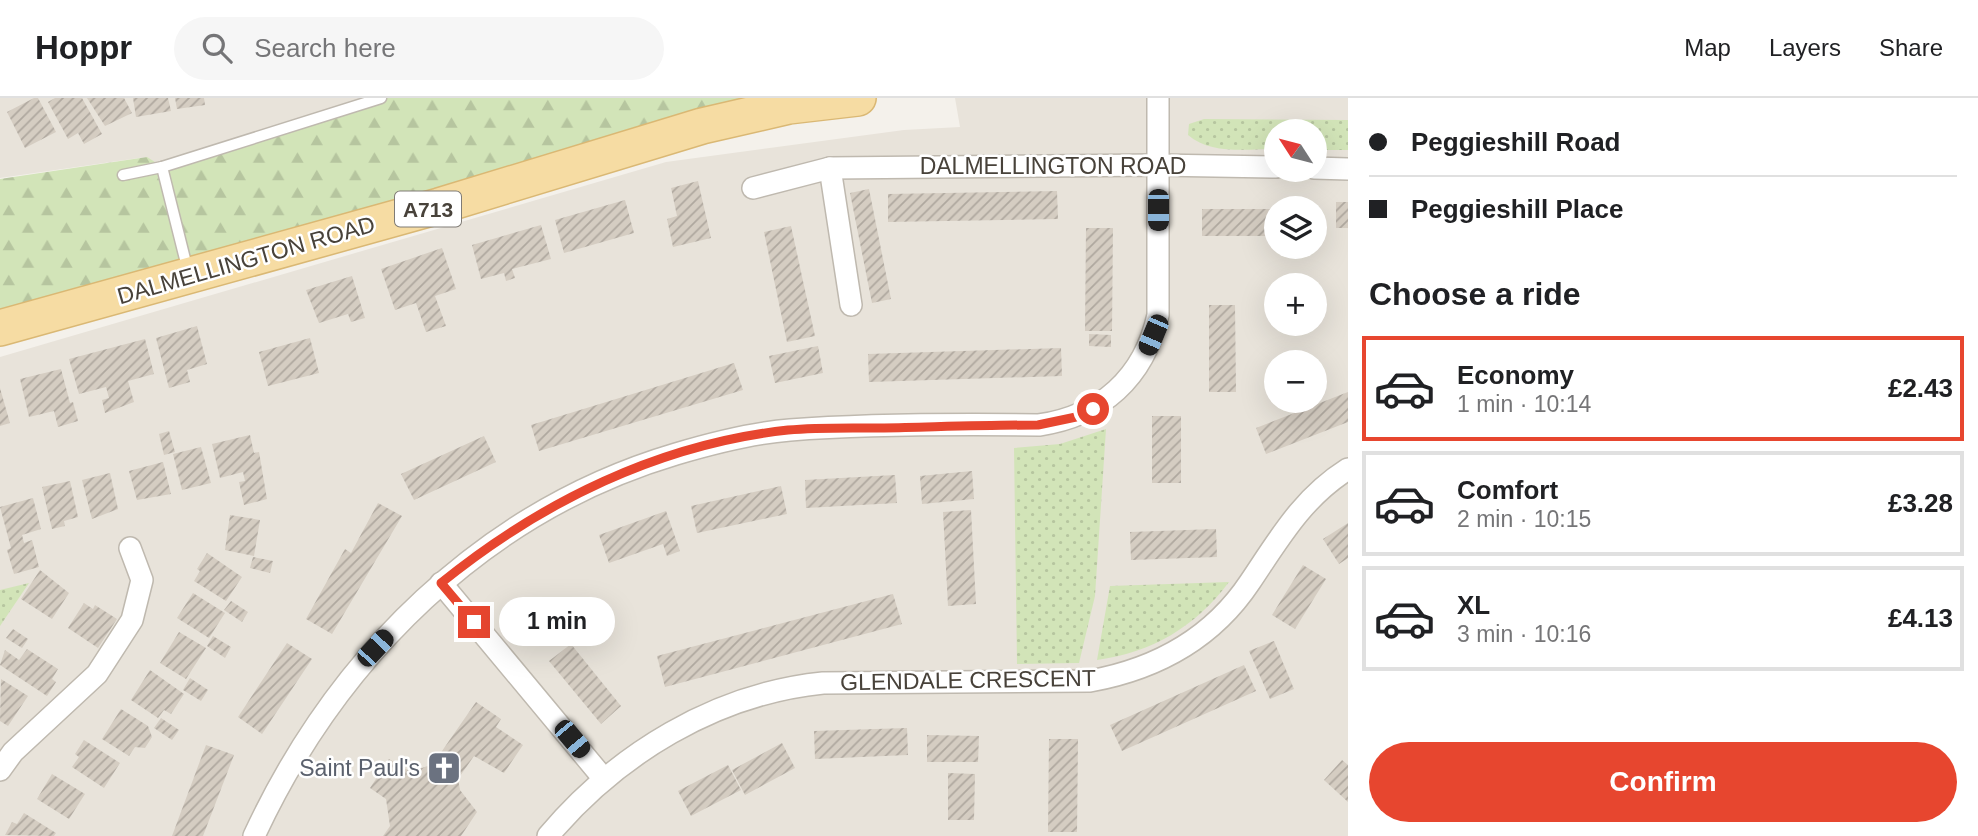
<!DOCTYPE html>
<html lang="en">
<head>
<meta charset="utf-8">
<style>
	:root { --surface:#fff; --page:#f6f6f6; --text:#202124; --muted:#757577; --line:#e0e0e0; --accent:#e7462f }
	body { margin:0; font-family:Helvetica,sans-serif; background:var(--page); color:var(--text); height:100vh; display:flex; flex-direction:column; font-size:26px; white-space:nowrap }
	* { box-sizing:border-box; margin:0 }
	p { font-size:23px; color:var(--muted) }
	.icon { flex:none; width:38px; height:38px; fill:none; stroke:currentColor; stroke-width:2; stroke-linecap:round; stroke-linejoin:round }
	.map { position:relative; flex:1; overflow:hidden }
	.panel { display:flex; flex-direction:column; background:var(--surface); width:630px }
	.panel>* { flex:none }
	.guide { display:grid; align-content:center; height:154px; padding:0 21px; background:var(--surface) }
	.needle { width:46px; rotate:306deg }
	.controls { position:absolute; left:1264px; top:21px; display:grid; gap:14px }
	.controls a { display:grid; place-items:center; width:63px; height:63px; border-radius:50%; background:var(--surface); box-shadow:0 7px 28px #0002; font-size:35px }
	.end { position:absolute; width:32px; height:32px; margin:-16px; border:9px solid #e7462f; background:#fff; box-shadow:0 0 0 4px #fff }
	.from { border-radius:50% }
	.bubble { position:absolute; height:49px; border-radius:24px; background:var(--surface); box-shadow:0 7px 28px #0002; font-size:23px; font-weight:600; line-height:49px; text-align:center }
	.car { position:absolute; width:21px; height:42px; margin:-21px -10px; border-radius:9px; box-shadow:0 0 5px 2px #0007; background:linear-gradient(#222 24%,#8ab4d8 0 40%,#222 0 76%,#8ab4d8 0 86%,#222 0) }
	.guide b { display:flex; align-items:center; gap:24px; height:66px; font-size:26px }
	.guide b+b { border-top:2px solid var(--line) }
	.guide i { width:18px; height:18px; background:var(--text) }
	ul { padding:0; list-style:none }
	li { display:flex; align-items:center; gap:21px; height:105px; margin:0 14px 10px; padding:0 7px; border:4px solid var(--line); border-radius:0px }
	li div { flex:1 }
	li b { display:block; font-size:26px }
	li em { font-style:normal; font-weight:600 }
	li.active { border-color:var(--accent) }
	li>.icon { width:63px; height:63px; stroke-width:1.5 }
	h2 { padding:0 21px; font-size:32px; line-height:84px }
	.button { display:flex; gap:14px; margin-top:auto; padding:14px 21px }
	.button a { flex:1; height:80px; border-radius:42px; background:var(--accent); color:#fff; font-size:28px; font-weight:600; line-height:80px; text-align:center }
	header { display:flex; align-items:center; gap:42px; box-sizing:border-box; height:98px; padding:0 35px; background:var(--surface); border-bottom:2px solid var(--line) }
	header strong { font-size:33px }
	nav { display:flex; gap:38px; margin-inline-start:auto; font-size:24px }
	.search { width:490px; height:63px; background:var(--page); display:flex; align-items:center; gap:18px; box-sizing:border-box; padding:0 24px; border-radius:38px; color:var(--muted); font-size:26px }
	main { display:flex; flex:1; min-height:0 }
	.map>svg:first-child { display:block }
	.residential { fill:#e8e3da; fill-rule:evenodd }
	.grass { fill:url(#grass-dots) }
	.forest { fill:url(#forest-firs) }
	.building { fill:url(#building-hatch) }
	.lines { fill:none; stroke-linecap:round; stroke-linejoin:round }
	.lane-casing { stroke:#bfb9af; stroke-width:13 }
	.street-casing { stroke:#bfb9af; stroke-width:24 }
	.primary-casing { stroke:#dab874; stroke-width:38 }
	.lane { stroke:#fff; stroke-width:10 }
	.street { stroke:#fff; stroke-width:21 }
	.primary { stroke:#f6dca3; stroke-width:35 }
	.route { stroke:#e7462f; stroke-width:9 }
	.labels { text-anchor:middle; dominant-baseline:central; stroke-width:5; stroke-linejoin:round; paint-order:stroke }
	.shield { fill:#fff; stroke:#7f7b75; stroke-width:2 }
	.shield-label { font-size:21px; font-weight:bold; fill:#48423a }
	.street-label { font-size:23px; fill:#48423a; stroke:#fff }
	.worship-label { font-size:23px; fill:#5b616d; stroke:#fff; text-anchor:end }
</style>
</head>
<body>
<header>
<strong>Hoppr</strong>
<div class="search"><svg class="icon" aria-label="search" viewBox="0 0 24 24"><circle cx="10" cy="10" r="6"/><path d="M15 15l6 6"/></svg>Search here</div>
<nav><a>Map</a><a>Layers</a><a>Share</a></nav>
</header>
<main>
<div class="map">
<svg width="1348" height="738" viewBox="0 0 1348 738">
	<defs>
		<pattern id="grass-dots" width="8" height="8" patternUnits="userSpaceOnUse" patternTransform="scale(1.75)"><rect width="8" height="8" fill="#d2e4b8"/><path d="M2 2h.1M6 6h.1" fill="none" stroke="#b6c59f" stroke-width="1.8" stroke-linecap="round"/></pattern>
		<pattern id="forest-firs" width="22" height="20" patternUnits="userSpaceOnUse" patternTransform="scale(1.75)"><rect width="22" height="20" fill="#d2e4b8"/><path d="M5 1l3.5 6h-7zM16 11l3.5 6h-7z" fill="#b6c59f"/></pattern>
		<pattern id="building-hatch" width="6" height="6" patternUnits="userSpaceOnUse" patternTransform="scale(1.75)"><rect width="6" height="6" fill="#d5cdc2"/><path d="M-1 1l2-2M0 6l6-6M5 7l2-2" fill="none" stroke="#afa89f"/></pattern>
	</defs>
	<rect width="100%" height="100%" fill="#f4f1eb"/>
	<!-- residential -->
	<g class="residential">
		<polygon points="0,0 381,0 162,69 146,59 0,80"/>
		<path d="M 955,0 L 1348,0 L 1348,738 L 0,738 L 0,259 L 666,64 L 904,32 L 960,29 ZM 1276,33 L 1314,33 L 1314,72 L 1276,72 ZM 1276,110 L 1314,110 L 1314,149 L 1276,149 ZM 1276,187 L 1314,187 L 1314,226 L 1276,226 ZM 1276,264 L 1314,264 L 1314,303 L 1276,303 Z"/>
	</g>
	<!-- grass -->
	<g class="grass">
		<path d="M 1204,21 L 1348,22 L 1348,52 L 1314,52 L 1314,33 L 1276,33 L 1276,51 C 1246,51 1211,57 1188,37 L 1189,26 Z"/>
		<polygon points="1106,331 1095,498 1079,565 1017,566 1014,350 1060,346"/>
		<path d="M 1229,484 C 1195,529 1153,554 1097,562 L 1110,488 Z"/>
		<polygon points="29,485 0,528 0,492"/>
	</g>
	<!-- forest -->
	<polygon class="forest" points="381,0 858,0 0,213 0,81 147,59 163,69"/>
	<!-- building -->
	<g class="building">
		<polygon points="34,0 38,0 56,34 25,50 7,14"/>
		<polygon points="55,0 82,0 102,36 84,46 78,35 68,41 48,4"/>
		<polygon points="87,0 124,0 132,15 105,28"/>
		<polygon points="133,0 168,0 171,13 136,19"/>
		<polygon points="175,0 204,0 205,7 177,11"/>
		<polygon points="698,83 711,140 673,149 667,121 677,118 671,90"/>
		<polygon points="869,91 891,201 872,205 850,95"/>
		<polygon points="1057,93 1058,121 888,124 888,96"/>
		<polygon points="625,102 634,135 564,155 555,122"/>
		<rect x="1336" y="104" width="12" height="26"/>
		<rect x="1202" y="111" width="74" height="27"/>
		<polygon points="541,127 551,161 512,171 515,180 506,183 504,175 481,181 472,147"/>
		<polygon points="791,128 815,238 787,244 764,134"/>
		<polygon points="1086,130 1113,130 1112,233 1085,233"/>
		<polygon points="442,150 456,191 435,198 446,228 426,234 416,205 395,212 381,171"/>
		<polygon points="352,178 365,220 351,224 348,216 319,225 306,192"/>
		<polygon points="1209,207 1235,207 1236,294 1209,294"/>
		<polygon points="197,228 207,266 187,272 190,284 169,290 156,240"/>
		<polygon points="1089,236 1111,237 1111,249 1089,248"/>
		<polygon points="310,240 319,275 268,288 259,254"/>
		<polygon points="145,241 154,276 128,283 134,304 105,315 102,302 109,300 106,289 79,296 69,261"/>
		<polygon points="818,248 823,275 775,285 769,258"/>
		<polygon points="1061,250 1062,278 869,284 868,256"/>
		<polygon points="734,265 743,292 539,353 531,327"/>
		<polygon points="61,271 70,305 73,304 78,323 58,329 54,313 29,319 20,281"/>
		<polygon points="0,290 10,325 0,328"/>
		<polygon points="1348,294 1348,324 1266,356 1256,330"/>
		<rect x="1152" y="318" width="29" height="67"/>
		<polygon points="169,333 175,354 164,357 159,336"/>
		<polygon points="250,337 254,355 259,354 267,401 244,407 239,384 245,383 243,374 220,380 212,346"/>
		<polygon points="484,338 496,364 414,402 401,376"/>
		<polygon points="201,349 211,385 182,392 173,356"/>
		<polygon points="163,364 171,396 137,402 129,373"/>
		<polygon points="972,373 974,401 922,406 920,378"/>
		<polygon points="110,375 118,411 92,421 82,382"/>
		<polygon points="895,377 897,405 806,410 805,382"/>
		<polygon points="70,383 78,419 64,423 65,428 52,431 42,389"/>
		<polygon points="781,388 787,416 697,435 691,408"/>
		<polygon points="33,400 41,431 22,437 24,445 32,442 39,469 14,476 7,452 11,450 0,409"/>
		<polygon points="378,405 402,418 332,536 306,521 345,451 351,455"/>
		<polygon points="971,412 976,506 948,508 943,414"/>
		<polygon points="666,413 680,453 667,458 663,446 609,465 599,437"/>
		<polygon points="230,417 260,422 254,458 225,452"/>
		<polygon points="1348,425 1348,460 1339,466 1323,441"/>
		<polygon points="1216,431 1217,459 1131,462 1130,434"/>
		<polygon points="207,455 242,479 226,503 194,483 200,473 197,471"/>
		<polygon points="253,459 273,463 270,475 250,470"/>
		<polygon points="1303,467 1326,481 1295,531 1272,517"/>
		<polygon points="40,472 69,495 52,521 21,501"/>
		<polygon points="193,495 225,515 209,540 177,520"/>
		<polygon points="893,496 902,526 665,589 657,558"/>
		<polygon points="231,503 248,514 242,524 224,512"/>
		<polygon points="84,505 93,511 95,507 117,521 98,550 68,530"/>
		<polygon points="13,531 28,541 22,550 6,540"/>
		<polygon points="179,534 206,550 186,581 160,565"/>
		<polygon points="213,538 231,549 225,560 207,548"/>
		<polygon points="1274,543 1294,591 1270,601 1249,553"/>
		<polygon points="287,545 312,561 262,636 238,619"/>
		<polygon points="571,546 621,608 601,626 549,563"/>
		<polygon points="27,551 58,571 52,581 56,584 47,598 0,567 5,552 19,562"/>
		<polygon points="1244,567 1256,593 1122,653 1110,627"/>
		<polygon points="150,572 184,596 171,616 164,612 158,620 131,602"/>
		<polygon points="190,580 208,592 201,603 183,592"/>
		<polygon points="1,581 28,598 8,628 0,623"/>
		<polygon points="476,604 501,621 496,629 523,647 504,675 474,658 458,681 460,692 477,714 461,738 383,738 390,728 386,701 370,690 389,661 411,674 433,666"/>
		<polygon points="121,611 148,628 152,639 145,650 135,649 129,658 102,641"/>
		<polygon points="161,620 179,632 172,642 154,630"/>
		<polygon points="907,630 908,657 815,661 814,633"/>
		<polygon points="927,637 979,638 978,664 927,664"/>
		<polygon points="1049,641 1078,641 1077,734 1048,734"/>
		<polygon points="84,642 120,665 104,690 72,669 79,659 75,656"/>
		<polygon points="782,645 795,670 745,697 732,672"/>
		<polygon points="206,647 234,657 203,738 172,738"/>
		<polygon points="1342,662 1348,667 1348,704 1324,682"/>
		<polygon points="728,667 741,692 691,718 678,693"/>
		<polygon points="948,675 975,676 974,722 948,722"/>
		<polygon points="52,676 85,696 69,721 37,701"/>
		<polygon points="24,715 56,735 54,738 5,737 12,724 17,726"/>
	</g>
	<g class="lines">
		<!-- lane casing -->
		<g class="lane-casing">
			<g id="lane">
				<polyline points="162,69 188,173"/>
				<polyline points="123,77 162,69 381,0"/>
			</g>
		</g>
		<!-- street casing -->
		<g class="street-casing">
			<g id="street">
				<polyline points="830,70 851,207"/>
				<polyline points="1314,70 1348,71"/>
				<polyline points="753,90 830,70 1158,67 1276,69"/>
				<polyline points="441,485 604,681"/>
				<polyline points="0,672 13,654 97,576 132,522 142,482 130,450"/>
				<path d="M 254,738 C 337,559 484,413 676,356 C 713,345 752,335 790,332 C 870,326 958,326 1039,327 C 1101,318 1144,280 1158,217 L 1158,0"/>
				<path d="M 548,738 C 617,656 715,596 823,585 L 1090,583 C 1156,571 1212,541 1250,484 C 1279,441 1302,400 1348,371"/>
			</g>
		</g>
		<!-- primary casing -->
		<g class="primary-casing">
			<polyline id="primary" points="0,230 439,108 702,28 789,8 858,0"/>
		</g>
		<!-- lane -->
		<use href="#lane" class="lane"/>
		<!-- street -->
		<use href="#street" class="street"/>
		<!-- primary -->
		<use href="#primary" class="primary"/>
	</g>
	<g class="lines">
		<!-- route -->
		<path class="route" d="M 474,524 L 441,485 C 541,404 659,346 788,332 C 819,329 852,330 884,330 C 935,329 987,327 1038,327 L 1076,319 L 1093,311"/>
	</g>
	<!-- icons -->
	<defs>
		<g id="church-square" transform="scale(1.75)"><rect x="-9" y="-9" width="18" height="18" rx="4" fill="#6b7280" stroke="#fff"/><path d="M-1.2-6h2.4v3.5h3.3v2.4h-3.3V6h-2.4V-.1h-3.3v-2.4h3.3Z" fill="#fff"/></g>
	</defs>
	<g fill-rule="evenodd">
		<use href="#church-square" x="444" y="670"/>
	</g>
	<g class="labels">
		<!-- shield labels -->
		<rect class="shield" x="395" y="93.5" width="66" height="35" rx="5"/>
		<g class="shield-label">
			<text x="428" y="111">A713</text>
		</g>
		<!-- street labels -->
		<g class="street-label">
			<text x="1053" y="68">DALMELLINGTON ROAD</text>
			<text transform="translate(246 162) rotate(-16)">DALMELLINGTON ROAD</text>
			<text transform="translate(968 582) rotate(-1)">GLENDALE CRESCENT</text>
		</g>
		<!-- worship labels -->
		<g class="worship-label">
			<text x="420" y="670">Saint Paul's</text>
		</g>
	</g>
</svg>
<div class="controls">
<a><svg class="needle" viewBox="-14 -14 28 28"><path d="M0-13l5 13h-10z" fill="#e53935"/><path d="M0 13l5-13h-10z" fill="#757577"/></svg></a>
<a><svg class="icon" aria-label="layers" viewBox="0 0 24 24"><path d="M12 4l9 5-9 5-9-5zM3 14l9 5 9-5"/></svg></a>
<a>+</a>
<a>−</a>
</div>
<i class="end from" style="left:1093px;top:311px"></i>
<i class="end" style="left:474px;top:524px"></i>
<div class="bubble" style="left:499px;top:499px;width:116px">1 min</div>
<i class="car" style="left:1158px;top:112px;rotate:180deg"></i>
<i class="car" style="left:1153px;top:237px;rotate:203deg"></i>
<i class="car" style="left:375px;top:550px;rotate:43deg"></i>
<i class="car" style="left:572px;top:641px;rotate:140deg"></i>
</div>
<section class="panel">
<div class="guide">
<b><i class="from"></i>Peggieshill Road</b>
<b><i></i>Peggieshill Place</b>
</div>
<h2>Choose a ride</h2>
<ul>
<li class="active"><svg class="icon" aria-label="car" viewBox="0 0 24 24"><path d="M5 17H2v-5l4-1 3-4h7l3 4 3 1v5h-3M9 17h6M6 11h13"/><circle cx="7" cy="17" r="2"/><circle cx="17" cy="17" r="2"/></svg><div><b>Economy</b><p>1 min · 10:14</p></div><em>£2.43</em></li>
<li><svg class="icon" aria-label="car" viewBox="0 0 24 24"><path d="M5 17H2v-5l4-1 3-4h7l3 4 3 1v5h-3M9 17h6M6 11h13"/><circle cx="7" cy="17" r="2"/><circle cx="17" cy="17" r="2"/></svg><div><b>Comfort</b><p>2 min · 10:15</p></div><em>£3.28</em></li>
<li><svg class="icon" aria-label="car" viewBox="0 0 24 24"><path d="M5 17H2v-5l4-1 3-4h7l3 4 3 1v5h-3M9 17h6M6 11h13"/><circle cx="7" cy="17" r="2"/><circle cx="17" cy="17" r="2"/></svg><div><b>XL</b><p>3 min · 10:16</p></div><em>£4.13</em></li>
</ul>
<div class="button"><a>Confirm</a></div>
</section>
</main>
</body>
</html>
